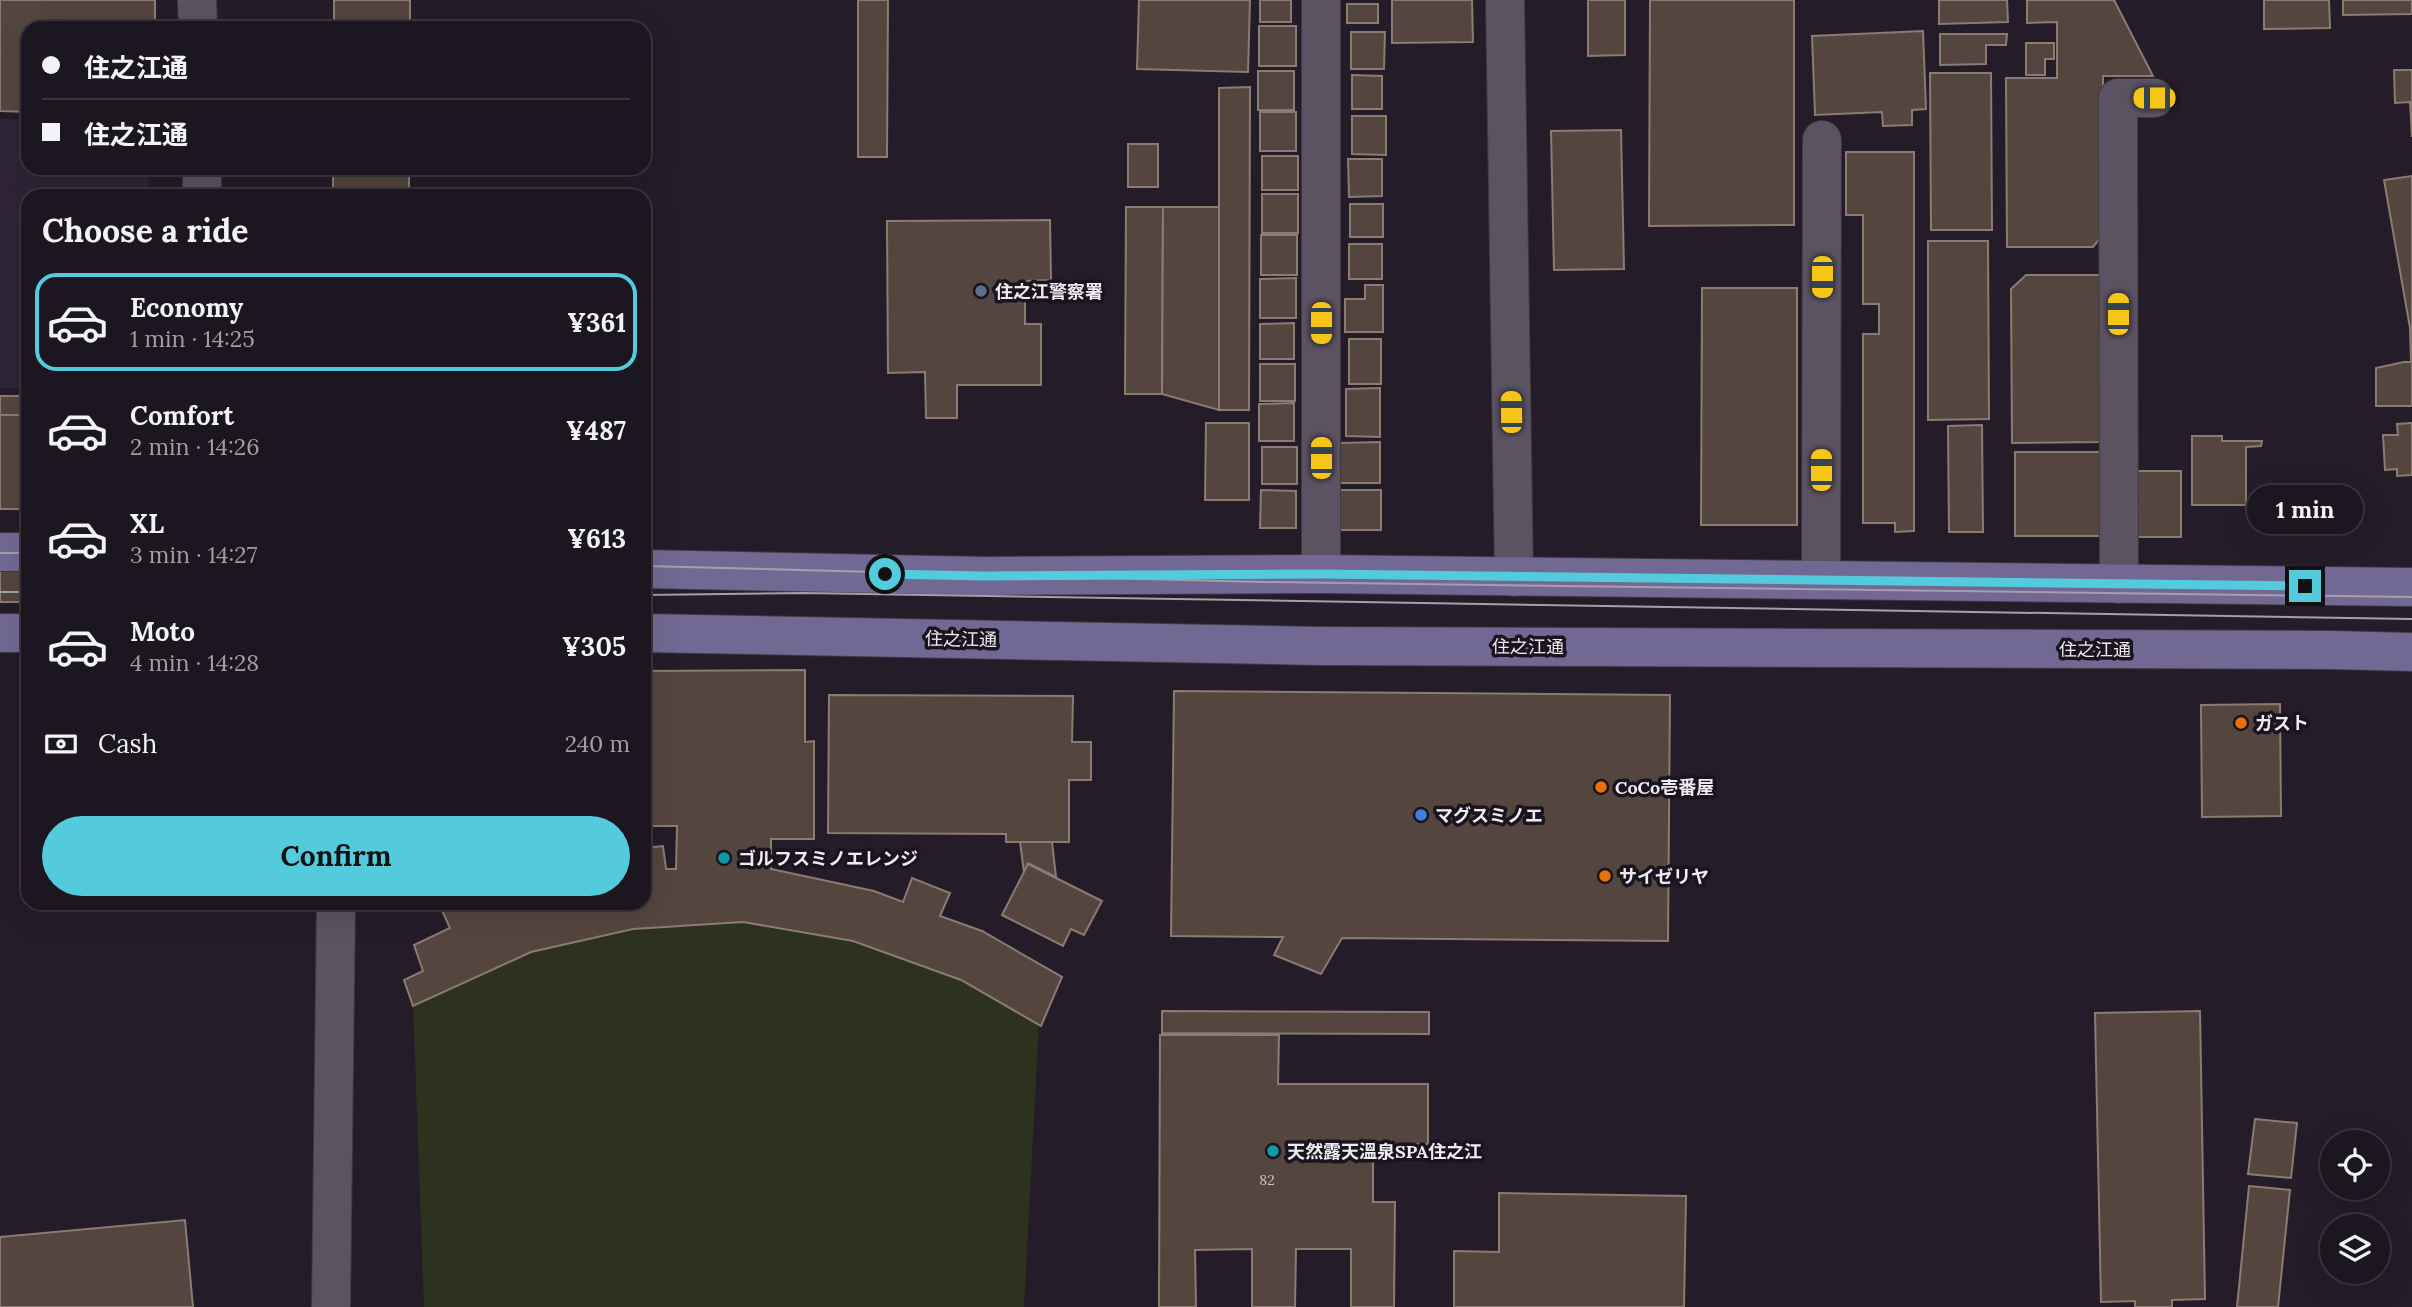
<!DOCTYPE html>
<html lang="en">
<head>
<meta charset="utf-8">
<style>
	:root { --surface:#1b161f; --page:#241f28; --text:#f1f3f6; --muted:#a09fa4; --line:#39353d; --accent:#54cadd }
	body { margin:0; font-family:Lora,"Noto Sans JP",serif; background:var(--page); color:var(--text); height:100vh; display:flex; flex-direction:column; font-size:26px; white-space:nowrap }
	* { box-sizing:border-box; margin:0 }
	p { font-size:23px; color:var(--muted) }
	.icon { flex:none; width:38px; height:38px; fill:none; stroke:currentColor; stroke-width:2; stroke-linecap:round; stroke-linejoin:round }
	.map { position:relative; flex:1; overflow:hidden }
	.panel { position:absolute; left:21px; top:189px; width:630px; height:721px; display:flex; flex-direction:column; background:var(--surface); border-radius:21px; box-shadow:0 7px 28px #0002,0 0 0 2px var(--line) }
	.panel>* { flex:none }
	.top-card { position:absolute; left:21px; top:21px; width:630px; height:154px; border-radius:21px; box-shadow:0 7px 28px #0002,0 0 0 2px var(--line); display:grid; align-content:center; height:154px; padding:0 21px; background:var(--surface) }
	.controls { position:absolute; left:2320px; top:1130px; display:grid; gap:14px }
	.controls a { display:grid; place-items:center; width:70px; height:70px; border-radius:50%; background:var(--surface); box-shadow:0 7px 28px #0002,0 0 0 2px var(--line); font-size:35px }
	.end { position:absolute; width:32px; height:32px; margin:-16px; border:9px solid #54cadd; background:#111; box-shadow:0 0 0 4px #111 }
	.from { border-radius:50% }
	.bubble { position:absolute; height:49px; border-radius:24px; background:var(--surface); box-shadow:0 7px 28px #0002,0 0 0 2px var(--line); font-size:23px; font-weight:700; line-height:49px; text-align:center }
	.car { position:absolute; width:21px; height:42px; margin:-21px -10px; border-radius:9px; box-shadow:0 0 5px 2px #0007; background:linear-gradient(#f5c518 24%,#345 0 40%,#f5c518 0 76%,#345 0 86%,#f5c518 0) }
	.top-card b { display:flex; align-items:center; gap:24px; height:66px; font-size:26px }
	.top-card b+b { border-top:2px solid var(--line) }
	.top-card i { width:18px; height:18px; background:var(--text) }
	ul { padding:0; list-style:none }
	li { display:flex; align-items:center; gap:21px; height:98px; margin:0 14px 10px; padding:0 7px; border:4px solid transparent; border-radius:21px }
	li div { flex:1 }
	li b { display:block; font-size:26px }
	li em { font-style:normal; font-weight:700 }
	li.active { border-color:var(--accent) }
	li>.icon { width:63px; height:63px; stroke-width:1.5 }
	h2 { padding:0 21px; font-size:32px; line-height:84px }
	.pay { display:flex; align-items:center; gap:18px; height:77px; padding:0 21px; font-size:26px }
	.pay p { margin-inline-start:auto }
	.primary-button { display:flex; gap:14px; margin-top:auto; padding:14px 21px }
	.primary-button a { flex:1; height:80px; border-radius:42px; background:var(--accent); color:#111; font-size:28px; font-weight:700; line-height:80px; text-align:center }
	.map>svg:first-child { display:block }
	.built { fill:#2e2436 }
	.green { fill:#2c321e }
	.building { fill:#54463e; stroke:#8b7b72; stroke-width:2 }
	.lines { fill:none; stroke-linecap:round; stroke-linejoin:round }
	.minor-casing { stroke:#3f3943; stroke-width:40 }
	.major-casing { stroke:#3f3943; stroke-width:40 }
	.minor { stroke:#5b5361; stroke-width:38 }
	.major { stroke:#716993; stroke-width:38 }
	.tram { stroke:#a49fa8; stroke-width:2 }
	.route { stroke:#54cadd; stroke-width:9 }
	.service-dot { fill:#5c6f8a; stroke:#1a141f; stroke-width:2.5 }
	.food-dot { fill:#e8710a; stroke:#1a141f; stroke-width:2.5 }
	.shop-dot { fill:#3f7fe0; stroke:#1a141f; stroke-width:2.5 }
	.culture-dot { fill:#0f9aa8; stroke:#1a141f; stroke-width:2.5 }
	.labels { text-anchor:middle; dominant-baseline:central; stroke-width:7; stroke-linejoin:round; paint-order:stroke }
	.number-label { font-size:14px; fill:#c8c2c6 }
	.poi-label { font-size:18px; font-weight:bold; fill:#efebf3; stroke:#1a141f; text-anchor:start }
	.street-label { font-size:18px; fill:#efebf3; stroke:#1a141f }
</style>
</head>
<body>
<div class="map">
<svg width="2412" height="1307" viewBox="0 0 2412 1307">
	<rect width="100%" height="100%" fill="#241d29"/>
	<!-- built -->
	<polygon class="built" points="0,119 28,119 28,168 148,168 148,196 28,196 28,388 0,388"/>
	<!-- green -->
	<polygon class="green" points="745,917 853,938 929,962 1039,1022 1024,1307 424,1307 413,1002 533,949 634,925"/>
	<!-- building -->
	<g class="building">
		<polygon points="0,0 155,0 155,28 28,28 28,112 0,111"/>
		<rect x="334" y="0" width="76" height="28"/>
		<polygon points="858,0 888,0 887,157 858,157"/>
		<polygon points="1139,0 1250,0 1248,72 1137,69"/>
		<rect x="1260" y="0" width="31" height="22"/>
		<polygon points="1392,0 1472,0 1473,42 1392,43"/>
		<polygon points="1588,0 1625,0 1625,55 1588,56"/>
		<polygon points="1650,0 1794,0 1794,225 1649,226"/>
		<polygon points="1939,0 2007,0 2008,22 1939,24"/>
		<polygon points="2027,0 2114,0 2153,76 2103,76 2103,235 2093,247 2007,247 2006,78 2057,78 2057,22 2027,23"/>
		<polygon points="2264,0 2329,0 2330,28 2264,29"/>
		<polygon points="2343,0 2412,0 2412,14 2343,15"/>
		<rect x="1347" y="4" width="31" height="19"/>
		<rect x="1259" y="26" width="37" height="40"/>
		<polygon points="1923,31 1926,109 1912,110 1912,125 1883,126 1882,112 1815,115 1812,36"/>
		<polygon points="1351,32 1385,32 1384,69 1351,69"/>
		<polygon points="1940,34 2007,34 2006,45 1986,45 1986,64 1940,65"/>
		<polygon points="2026,43 2054,43 2054,59 2045,59 2045,75 2026,75"/>
		<polygon points="2394,70 2412,70 2412,137 2410,102 2395,103"/>
		<rect x="1258" y="71" width="36" height="39"/>
		<polygon points="1930,73 1991,73 1992,230 1931,230"/>
		<polygon points="1352,75 1382,76 1382,109 1352,109"/>
		<polygon points="1250,87 1249,410 1219,410 1219,88"/>
		<rect x="1260" y="112" width="36" height="39"/>
		<polygon points="1352,116 1386,116 1386,155 1352,154"/>
		<polygon points="1621,130 1624,269 1554,270 1551,131"/>
		<rect x="1128" y="144" width="30" height="43"/>
		<polygon points="1846,152 1914,152 1914,531 1895,532 1895,523 1863,523 1863,334 1879,334 1879,304 1863,304 1863,215 1846,215"/>
		<rect x="1262" y="156" width="36" height="34"/>
		<polygon points="1348,159 1382,159 1382,196 1349,197"/>
		<rect x="333" y="168" width="76" height="28"/>
		<polygon points="2412,176 2412,360 2411,360 2410,328 2384,180"/>
		<rect x="1262" y="194" width="36" height="39"/>
		<rect x="1350" y="204" width="33" height="33"/>
		<polygon points="1126,207 1163,207 1162,394 1125,394"/>
		<polygon points="1163,207 1219,207 1219,410 1162,394"/>
		<polygon points="1050,220 1051,280 1025,281 1025,324 1041,324 1041,385 957,385 957,418 926,418 925,372 888,373 887,221"/>
		<rect x="1261" y="235" width="36" height="40"/>
		<polygon points="1928,241 1988,241 1989,419 1928,420"/>
		<rect x="1349" y="244" width="33" height="35"/>
		<polygon points="644,260 650,260 649,344 644,344"/>
		<polygon points="2026,275 2102,275 2102,442 2012,443 2011,289"/>
		<polygon points="1296,278 1296,318 1260,318 1260,279"/>
		<polygon points="1365,285 1383,285 1383,332 1345,332 1345,299 1365,299"/>
		<polygon points="1702,288 1797,288 1797,525 1701,525"/>
		<polygon points="1294,323 1294,359 1260,359 1260,324"/>
		<rect x="1349" y="339" width="32" height="45"/>
		<polygon points="2404,362 2412,362 2412,406 2376,406 2376,368"/>
		<rect x="1260" y="364" width="35" height="37"/>
		<polygon points="1380,388 1380,437 1346,436 1346,389"/>
		<rect x="0" y="396" width="28" height="19"/>
		<polygon points="1294,403 1294,441 1259,441 1259,404"/>
		<rect x="0" y="415" width="28" height="94"/>
		<polygon points="1206,423 1249,423 1249,500 1205,500"/>
		<polygon points="2412,423 2412,475 2397,476 2397,469 2385,470 2383,435 2398,435 2397,424"/>
		<polygon points="1982,425 1983,532 1949,532 1948,426"/>
		<polygon points="2192,436 2222,436 2222,441 2262,441 2261,446 2246,447 2246,505 2192,505"/>
		<polygon points="1380,442 1380,483 1340,483 1340,443"/>
		<rect x="1262" y="447" width="35" height="37"/>
		<rect x="2015" y="452" width="88" height="84"/>
		<rect x="2137" y="471" width="44" height="66"/>
		<polygon points="1261,490 1296,491 1296,528 1260,528"/>
		<rect x="1340" y="490" width="41" height="40"/>
		<rect x="0" y="543" width="28" height="59"/>
		<polygon points="805,670 805,742 814,741 814,839 771,839 771,869 874,891 903,902 912,878 950,893 940,916 982,931 1062,977 1041,1026 961,980 853,941 743,922 633,929 531,952 413,1006 404,980 423,971 414,945 450,928 439,904 644,903 644,848 663,846 666,869 676,869 677,826 644,826 644,671"/>
		<polygon points="1174,691 1670,695 1668,941 1342,938 1321,974 1274,955 1283,937 1171,936"/>
		<polygon points="829,695 1073,696 1072,742 1091,742 1091,780 1069,780 1069,842 1006,842 1006,834 828,833"/>
		<polygon points="2280,704 2281,816 2202,817 2201,705"/>
		<polygon points="1020,842 1052,842 1056,877 1028,863 1024,872"/>
		<polygon points="1028,864 1102,901 1084,935 1071,929 1063,946 1002,915"/>
		<polygon points="1162,1011 1429,1012 1429,1034 1162,1033"/>
		<polygon points="2200,1011 2205,1299 2172,1300 2172,1307 2135,1307 2135,1301 2101,1302 2095,1013"/>
		<polygon points="1160,1035 1279,1035 1278,1084 1428,1084 1428,1144 1391,1144 1391,1157 1373,1157 1373,1202 1395,1202 1394,1307 1351,1307 1351,1249 1296,1249 1295,1307 1252,1307 1252,1249 1195,1250 1196,1307 1159,1307"/>
		<polygon points="2255,1119 2297,1123 2291,1178 2248,1174"/>
		<polygon points="2249,1186 2290,1190 2278,1307 2237,1307"/>
		<polygon points="1499,1193 1686,1196 1684,1307 1454,1307 1454,1251 1499,1252"/>
		<polygon points="185,1220 193,1307 0,1307 0,1237"/>
	</g>
	<g class="lines">
		<!-- minor casing -->
		<g class="minor-casing">
			<g id="minor">
				<polyline points="197,0 198,28"/>
				<polyline points="1321,0 1321,574"/>
				<polyline points="1505,0 1514,577"/>
				<polyline points="202,168 202,196"/>
				<polyline points="1821,580 1822,140"/>
				<polyline points="2119,584 2118,98 2154,98"/>
				<polyline points="331,1307 336,903"/>
			</g>
		</g>
		<!-- major casing -->
		<g class="major-casing">
			<g id="major">
				<polyline points="0,552 28,552"/>
				<polyline points="644,569 984,576 1321,574 2412,587"/>
				<polyline points="0,633 28,633"/>
				<polyline points="644,633 1319,646 2332,650 2412,652"/>
			</g>
		</g>
		<!-- minor -->
		<use href="#minor" class="minor"/>
		<!-- major -->
		<use href="#major" class="major"/>
		<!-- tram -->
		<g class="tram">
			<polyline points="0,553 28,553"/>
			<polyline points="644,566 1262,582 2412,597"/>
			<polyline points="0,592 28,592"/>
			<polyline points="644,595 803,593 2412,619"/>
		</g>
	</g>
	<g class="lines">
		<!-- route -->
		<polyline class="route" points="885,574 984,576 1321,574 2305,586"/>
	</g>
	<!-- markers -->
	<circle class="service-dot" cx="981" cy="291" r="7"/>
	<g class="food-dot">
		<circle cx="2241" cy="723" r="7"/>
		<circle cx="1601" cy="787" r="7"/>
		<circle cx="1605" cy="876" r="7"/>
	</g>
	<circle class="shop-dot" cx="1421" cy="815" r="7"/>
	<g class="culture-dot">
		<circle cx="724" cy="858" r="7"/>
		<circle cx="1273" cy="1151" r="7"/>
	</g>
	<g class="labels">
		<!-- number labels -->
		<g class="number-label">
			<text x="1267" y="1180">82</text>
		</g>
		<!-- poi labels -->
		<g class="poi-label">
			<text x="995" y="291">住之江警察署</text>
			<text x="2255" y="723">ガスト</text>
			<text x="1615" y="787">CoCo壱番屋</text>
			<text x="1435" y="815">マグスミノエ</text>
			<text x="738" y="858">ゴルフスミノエレンジ</text>
			<text x="1619" y="876">サイゼリヤ</text>
			<text x="1287" y="1151">天然露天溫泉SPA住之江</text>
		</g>
		<!-- street labels -->
		<g class="street-label">
			<text transform="translate(961 639) rotate(1)">住之江通</text>
			<text x="1528" y="646">住之江通</text>
			<text x="2095" y="649">住之江通</text>
		</g>
	</g>
</svg>
<div class="controls">
<a><svg class="icon" aria-label="locate" viewBox="0 0 24 24"><circle cx="12" cy="12" r="6"/><path d="M12 2v4M12 18v4M2 12h4M18 12h4"/></svg></a>
<a><svg class="icon" aria-label="layers" viewBox="0 0 24 24"><path d="M12 4l9 5-9 5-9-5zM3 14l9 5 9-5"/></svg></a>
</div>
<i class="end from" style="left:885px;top:574px"></i>
<i class="end" style="left:2305px;top:586px"></i>
<div class="bubble" style="left:2247px;top:485px;width:116px">1 min</div>
<i class="car" style="left:2154px;top:98px;rotate:270deg"></i>
<i class="car" style="left:1822px;top:277px;rotate:180deg"></i>
<i class="car" style="left:2118px;top:314px;rotate:0deg"></i>
<i class="car" style="left:1321px;top:323px;rotate:180deg"></i>
<i class="car" style="left:1511px;top:412px;rotate:359deg"></i>
<i class="car" style="left:1321px;top:458px;rotate:0deg"></i>
<i class="car" style="left:1821px;top:470px;rotate:0deg"></i>
<div class="top-card">
<b><i class="from"></i>住之江通</b>
<b><i></i>住之江通</b>
</div>
<section class="panel">
<h2>Choose a ride</h2>
<ul>
<li class="active"><svg class="icon" aria-label="car" viewBox="0 0 24 24"><path d="M5 17H2v-5l4-1 3-4h7l3 4 3 1v5h-3M9 17h6M6 11h13"/><circle cx="7" cy="17" r="2"/><circle cx="17" cy="17" r="2"/></svg><div><b>Economy</b><p>1 min · 14:25</p></div><em>¥361</em></li>
<li><svg class="icon" aria-label="car" viewBox="0 0 24 24"><path d="M5 17H2v-5l4-1 3-4h7l3 4 3 1v5h-3M9 17h6M6 11h13"/><circle cx="7" cy="17" r="2"/><circle cx="17" cy="17" r="2"/></svg><div><b>Comfort</b><p>2 min · 14:26</p></div><em>¥487</em></li>
<li><svg class="icon" aria-label="car" viewBox="0 0 24 24"><path d="M5 17H2v-5l4-1 3-4h7l3 4 3 1v5h-3M9 17h6M6 11h13"/><circle cx="7" cy="17" r="2"/><circle cx="17" cy="17" r="2"/></svg><div><b>XL</b><p>3 min · 14:27</p></div><em>¥613</em></li>
<li><svg class="icon" aria-label="car" viewBox="0 0 24 24"><path d="M5 17H2v-5l4-1 3-4h7l3 4 3 1v5h-3M9 17h6M6 11h13"/><circle cx="7" cy="17" r="2"/><circle cx="17" cy="17" r="2"/></svg><div><b>Moto</b><p>4 min · 14:28</p></div><em>¥305</em></li>
</ul>
<div class="pay"><svg class="icon" aria-label="cash" viewBox="0 0 24 24"><path d="M3 7h18v10H3z"/><circle cx="12" cy="12" r="2"/></svg>Cash<p>240 m</p></div>
<div class="primary-button"><a>Confirm</a></div>
</section>
</div>
</body>
</html>
